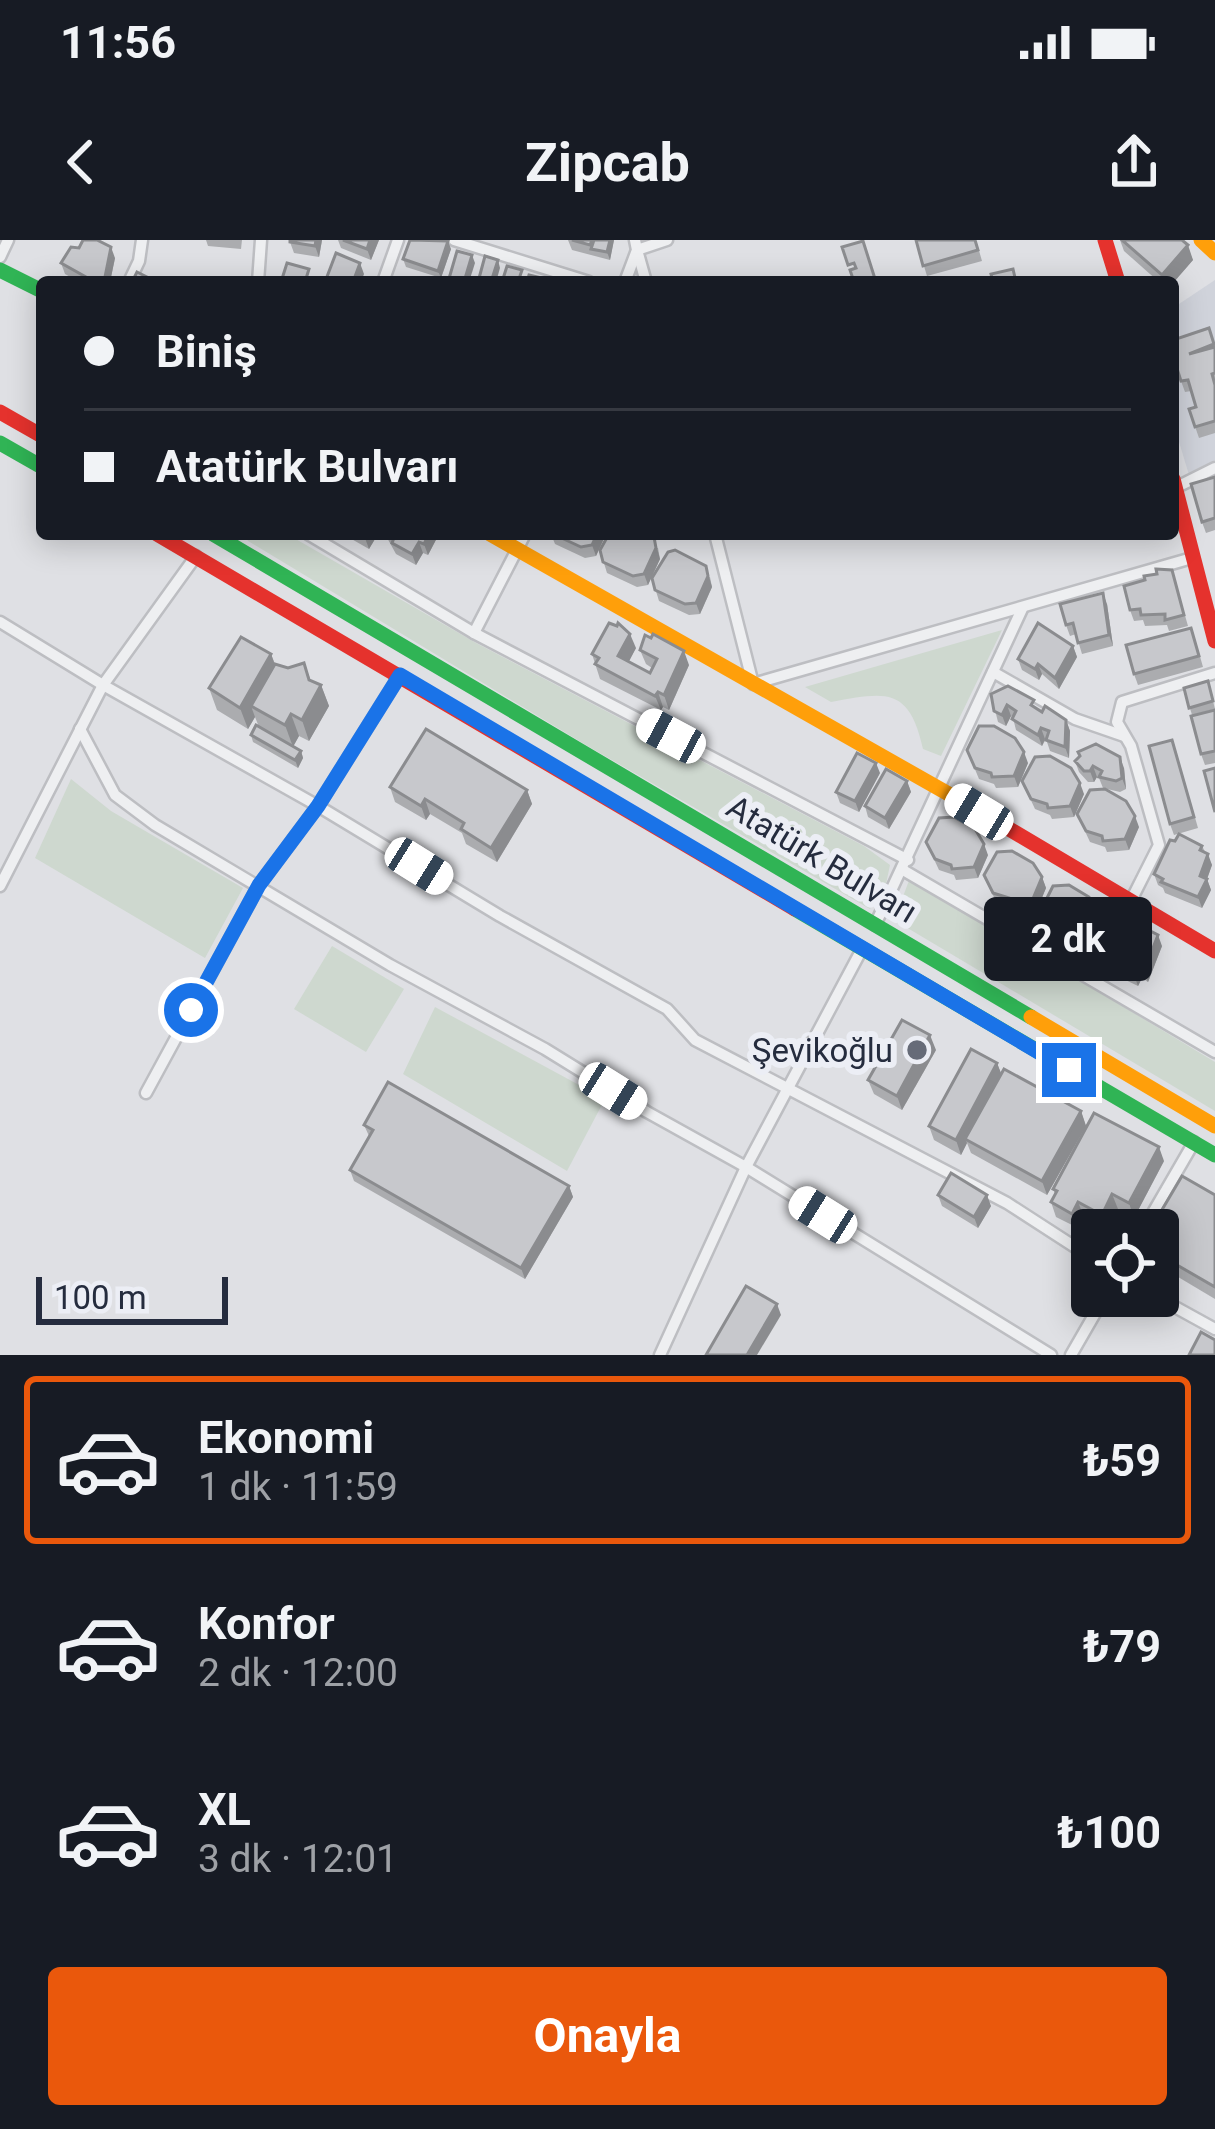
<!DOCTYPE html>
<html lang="tr">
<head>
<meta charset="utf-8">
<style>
	:root { --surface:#171b24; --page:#242831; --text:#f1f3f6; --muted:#9ea1a6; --line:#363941; --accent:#ea580c }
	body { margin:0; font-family:Roboto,sans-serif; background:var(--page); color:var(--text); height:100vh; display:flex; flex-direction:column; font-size:45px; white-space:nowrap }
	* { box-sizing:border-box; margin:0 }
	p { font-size:39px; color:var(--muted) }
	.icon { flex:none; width:66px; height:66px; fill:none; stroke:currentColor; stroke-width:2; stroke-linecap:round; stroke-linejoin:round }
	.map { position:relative; height:1115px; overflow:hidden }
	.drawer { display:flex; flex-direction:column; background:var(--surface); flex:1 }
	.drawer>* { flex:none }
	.banner { position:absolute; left:36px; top:36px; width:1143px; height:264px; border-radius:12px; box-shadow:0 6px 30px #0003; display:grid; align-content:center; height:264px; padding:0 48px; background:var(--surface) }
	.fabs { position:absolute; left:1071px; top:969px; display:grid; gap:24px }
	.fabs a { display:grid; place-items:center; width:108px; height:108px; border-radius:12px; background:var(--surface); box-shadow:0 6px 30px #0003; font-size:60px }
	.scale { position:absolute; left:36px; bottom:30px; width:192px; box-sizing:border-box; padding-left:12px; border:6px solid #252c3e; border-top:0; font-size:33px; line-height:42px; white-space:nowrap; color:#252c3e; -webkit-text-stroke:9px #eceef5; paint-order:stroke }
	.end { position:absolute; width:54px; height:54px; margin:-27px; border:15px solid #1a73e8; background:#fff; box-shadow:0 0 0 6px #fff }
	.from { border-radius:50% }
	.bubble { position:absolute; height:84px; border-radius:12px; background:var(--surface); box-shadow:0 6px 30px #0003; font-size:39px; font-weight:700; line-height:84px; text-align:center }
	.car { position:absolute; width:36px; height:72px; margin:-36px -18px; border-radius:15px; box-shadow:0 0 9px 3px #0007; background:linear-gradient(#fff 24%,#345 0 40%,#fff 0 76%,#345 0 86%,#fff 0) }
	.banner b { display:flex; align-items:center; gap:42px; height:114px; font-size:45px }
	.banner b+b { border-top:3px solid var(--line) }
	.banner i { width:30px; height:30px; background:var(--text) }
	ul { padding:21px 0 0; list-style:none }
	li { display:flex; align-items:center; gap:36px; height:168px; margin:0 24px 18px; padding:0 24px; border:6px solid transparent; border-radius:12px }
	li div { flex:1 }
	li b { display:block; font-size:45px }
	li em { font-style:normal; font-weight:700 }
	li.selected { border-color:var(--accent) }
	li>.icon { width:108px; height:108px; stroke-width:1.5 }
	.primary-button { display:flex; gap:24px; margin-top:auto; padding:24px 48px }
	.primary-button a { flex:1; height:138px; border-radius:12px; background:var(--accent); color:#fff; font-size:48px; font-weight:700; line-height:138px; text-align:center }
	.status { display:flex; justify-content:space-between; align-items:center; height:84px; padding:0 60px; background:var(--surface); direction:ltr }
	.status svg { height:33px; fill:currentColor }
	header { display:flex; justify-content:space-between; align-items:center; height:156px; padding:0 48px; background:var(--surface); font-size:54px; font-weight:700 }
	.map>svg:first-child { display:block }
	.built { fill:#d0d3db }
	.green { fill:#ced8cf }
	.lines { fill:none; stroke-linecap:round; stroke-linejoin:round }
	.street-casing { stroke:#bdbec2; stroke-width:15 }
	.street { stroke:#eeeff1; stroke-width:10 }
	.fast { stroke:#30b455; stroke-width:15 }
	.slow { stroke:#ff9f0a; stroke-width:15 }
	.jam { stroke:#e5322d; stroke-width:15 }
	.wall { fill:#abacaf }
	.shaded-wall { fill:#8b8c8f }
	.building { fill:#c7c8cc; stroke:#8b8c8f; stroke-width:3 }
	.route { stroke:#1a73e8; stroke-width:15 }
	.poi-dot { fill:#666b78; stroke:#eceef5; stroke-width:4.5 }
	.labels { text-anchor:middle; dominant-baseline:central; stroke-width:12; stroke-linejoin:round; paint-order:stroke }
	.street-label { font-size:33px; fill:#252c3e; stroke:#eceef5 }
	.poi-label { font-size:33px; fill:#252c3e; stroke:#eceef5; text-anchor:end }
</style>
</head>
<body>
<div class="status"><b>11:56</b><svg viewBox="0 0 49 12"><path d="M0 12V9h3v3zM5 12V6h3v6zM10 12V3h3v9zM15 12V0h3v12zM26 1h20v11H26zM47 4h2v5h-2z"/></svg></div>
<header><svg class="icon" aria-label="back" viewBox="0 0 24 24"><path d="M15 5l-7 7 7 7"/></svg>Zipcab<svg class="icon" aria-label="share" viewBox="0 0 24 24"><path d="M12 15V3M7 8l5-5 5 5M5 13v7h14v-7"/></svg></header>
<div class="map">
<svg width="1215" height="1115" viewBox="0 0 1215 1115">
	<rect width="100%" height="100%" fill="#dfe0e4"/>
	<!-- built -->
	<polygon class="built" points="1215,40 1215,220 1189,235 1173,182 1173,68"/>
	<!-- green -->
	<g class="green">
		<polygon points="244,294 287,294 478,404 864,606 890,625 886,644 870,669 586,505 248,301"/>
		<path d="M 1002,390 L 941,516 L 923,509 C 909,446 886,452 831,462 L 805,447 Z"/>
		<polygon points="71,539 111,571 243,648 205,718 35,618"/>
		<polygon points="910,638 1215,822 1215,871 894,680"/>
		<polygon points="332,706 404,749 366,812 294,769"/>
		<polygon points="435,767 605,859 567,931 403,834"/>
	</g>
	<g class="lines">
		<!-- street casing -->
		<g class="street-casing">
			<g id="street">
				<polyline points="454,0 589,42"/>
				<polyline points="0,17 8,0"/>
				<polyline points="129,42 139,21 142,0"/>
				<polyline points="258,42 261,0"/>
				<polyline points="383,42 398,0"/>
				<polyline points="625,42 637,10 635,0"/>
				<polyline points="646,42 637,10 667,0"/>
				<polyline points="1175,248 1215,228"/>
				<polyline points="308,294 474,393 908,620"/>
				<polyline points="715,294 753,444 1192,318"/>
				<polyline points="0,382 103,445 318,566 500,676 667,769 695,800 1007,963 1092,1018"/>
				<polyline points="474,393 525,294"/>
				<polyline points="993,432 1075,479 1124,496"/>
				<polyline points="80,489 115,555 155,585 390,725 545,809 647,872 746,927 1051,1115"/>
				<polyline points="903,630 1215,812"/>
				<polyline points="0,646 103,445 196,316"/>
				<polyline points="875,685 1022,369"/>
				<polyline points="1092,738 1159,605 1131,506 1117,482 1122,462 1215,433"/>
				<polyline points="146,853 259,645 318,566 400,435"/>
				<polyline points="1143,990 1194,902"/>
				<polyline points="1155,1056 1215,1089"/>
				<polyline points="660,1115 746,927 862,709"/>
				<polyline points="1071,1115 1105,1056"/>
			</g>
		</g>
		<!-- street -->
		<use href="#street" class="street"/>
		<!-- fast -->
		<g class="fast">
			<polyline points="0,30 42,51"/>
			<polyline points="0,203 42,227"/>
			<polyline points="213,294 1031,777"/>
			<polyline points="795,669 1215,915"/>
		</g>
		<!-- slow -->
		<g class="slow">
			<polyline points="1201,0 1215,13"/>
			<polyline points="490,294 984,574"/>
			<polyline points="1031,777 1215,886"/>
		</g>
		<!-- jam -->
		<g class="jam">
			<polyline points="1105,0 1118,42"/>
			<polyline points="0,172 42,196"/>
			<polyline points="1173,239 1215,401"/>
			<polyline points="157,294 795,669"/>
			<polyline points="984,574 1215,711"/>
		</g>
	</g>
	<!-- wall -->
	<g class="wall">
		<polygon points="206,0 242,0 241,9 208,6"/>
		<polygon points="322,0 319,17 294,13 290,2"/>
		<polygon points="338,0 379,0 371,20 341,8"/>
		<polygon points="568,0 614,0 610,20 572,10"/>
		<polygon points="916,0 976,0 982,21 927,36"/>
		<polygon points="1120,0 1182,0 1193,20 1173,43 1159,42 1124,11"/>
		<polygon points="451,9 441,38 406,27 403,19"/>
		<polygon points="115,18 110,42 79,42 65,34 61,23"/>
		<polygon points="1209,88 1215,105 1215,193 1199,198 1189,169 1196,167 1191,151 1185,152 1181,141"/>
		<polygon points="1215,237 1215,290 1206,293 1202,282"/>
		<polygon points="347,294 378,294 369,309 348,297"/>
		<polygon points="385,294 439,294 428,315 423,313 416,325 396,314"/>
		<polygon points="551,294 606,294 596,316 585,318 555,304"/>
		<polygon points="658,308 660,319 648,345 637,347 607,333 600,310"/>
		<polygon points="1172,330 1188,386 1169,391 1167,385 1145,386 1143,380 1134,381 1130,370 1145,340"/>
		<polygon points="710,337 712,347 700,374 689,375 659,361 652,338"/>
		<polygon points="1107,364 1113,406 1082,414 1076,394 1070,396 1066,385"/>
		<polygon points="1195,399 1203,427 1138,445 1134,434"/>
		<polygon points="1073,406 1077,417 1059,449 1042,434 1039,440 1022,430 1018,419"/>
		<polygon points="636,408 628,422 650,433 652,428 646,424 640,410 689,425 669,470 663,467 661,470 600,439 592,414"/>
		<polygon points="271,414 275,424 288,428 304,423 311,441 321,445 329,466 309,501 299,496 293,506 301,511 303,518 298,528 253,502 251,495 259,487 255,477 248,489 217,470 209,448"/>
		<polygon points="1208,441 1215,469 1192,475 1184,448"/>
		<polygon points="991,454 1066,480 1070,491 1069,518 1050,511 1046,499 1042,506 1016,490 1013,478 1011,476 1006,486 998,482"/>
		<polygon points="1215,470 1215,523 1205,525 1201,514"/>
		<polygon points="967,510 1028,523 1018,547 996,548 994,544 979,539"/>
		<polygon points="1176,511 1198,588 1174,595 1170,584"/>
		<polygon points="1075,521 1124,528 1126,549 1120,552 1103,548 1099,538 1097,537 1094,542 1088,542 1079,532"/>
		<polygon points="880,533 859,572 840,563 836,552"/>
		<polygon points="907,541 911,552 889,589 868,577 865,566"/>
		<polygon points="1022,541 1084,554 1074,577 1052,579 1050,575 1035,569"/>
		<polygon points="390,547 527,550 532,564 497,622 466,604 462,593 430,574 426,580 395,562"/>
		<polygon points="1077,574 1139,587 1129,610 1107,612 1105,607 1090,602"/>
		<polygon points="926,602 988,615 978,638 956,640 954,635 939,630"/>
		<polygon points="1202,606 1212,625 1207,639 1211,650 1202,668 1165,653 1163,648 1158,645 1154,634"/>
		<polygon points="984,635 1042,637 1046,648 1036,672 1014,673 1012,669 997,664"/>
		<polygon points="1041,670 1098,672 1102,683 1092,706 1070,708 1068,703 1053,698"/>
		<polygon points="1162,706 1148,742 1142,738 1138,746 1113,734 1109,723 1112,718 1110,711"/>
		<polygon points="936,810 902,870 874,854 868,840"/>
		<polygon points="997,823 1001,834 1081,871 1086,886 1047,955 971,913 967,903 961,915 934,900 929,886"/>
		<polygon points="364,885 569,946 573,957 525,1039 354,941 350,930 369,896"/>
		<polygon points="1164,921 1134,978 1118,969 1107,989 1084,977 1078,988 1056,977 1051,962 1055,954 1053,949"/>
		<polygon points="938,955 991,966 978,988 942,966"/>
		<polygon points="1215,955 1215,1059 1158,1025 1158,990"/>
	</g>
	<!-- shaded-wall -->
	<g class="shaded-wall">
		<polygon points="316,0 322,0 319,17 315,6"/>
		<polygon points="370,0 379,0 371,20 367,9"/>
		<polygon points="610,0 614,0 610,20 607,12"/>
		<polygon points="448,1 451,9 441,38 438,31"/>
		<polygon points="1188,5 1193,20 1173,43 1165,42 1162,35"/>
		<polygon points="111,7 115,18 110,42 104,42"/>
		<polygon points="472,15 475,23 469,42 464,42"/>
		<polygon points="498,20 500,28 496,42 491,42"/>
		<polygon points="360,23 364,34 361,42 353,42"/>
		<polygon points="367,294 378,294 369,309 365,298"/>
		<polygon points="429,294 439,294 428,315 424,304"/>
		<polygon points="597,294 606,294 596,316 592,305"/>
		<polygon points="654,297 660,319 648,345 644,334"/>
		<polygon points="419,302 423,313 416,325 412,314"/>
		<polygon points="706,326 712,347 700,374 696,363"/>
		<polygon points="1103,353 1107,364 1113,406 1109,395"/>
		<polygon points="630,394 636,408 624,431 618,416"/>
		<polygon points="1073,406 1077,417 1059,449 1055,438"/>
		<polygon points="684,411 689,425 669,470 664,455"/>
		<polygon points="271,414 279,436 251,466 255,477 248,489 240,468"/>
		<polygon points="304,423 315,455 321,445 329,466 309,501 302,480"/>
		<polygon points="1038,424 1042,434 1039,440 1035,429"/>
		<polygon points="658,452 663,467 661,470 655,456"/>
		<polygon points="1007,465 1011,476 1006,486 1002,475"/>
		<polygon points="291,474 299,496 293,507 285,485"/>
		<polygon points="1066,480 1070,491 1069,518 1065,507"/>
		<polygon points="1041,488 1045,499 1042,506 1038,495"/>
		<polygon points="301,511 303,518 298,528 295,520"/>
		<polygon points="1024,512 1028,523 1018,547 1014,536"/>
		<polygon points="1120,517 1124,528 1126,549 1122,538"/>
		<polygon points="876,523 880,533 859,572 855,561"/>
		<polygon points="1093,526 1097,537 1094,542 1090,531"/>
		<polygon points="907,541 911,552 889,589 885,578"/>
		<polygon points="1080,543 1084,554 1074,577 1070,566"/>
		<polygon points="527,550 532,564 497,622 491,608"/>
		<polygon points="425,559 430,574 426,580 421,566"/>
		<polygon points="1135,576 1139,587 1129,610 1125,599"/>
		<polygon points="984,604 988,615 978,638 974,627"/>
		<polygon points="1208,614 1212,625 1207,639 1211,650 1202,668 1198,657 1200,636"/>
		<polygon points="1042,637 1046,648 1036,672 1032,661"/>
		<polygon points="1098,672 1102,683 1092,706 1088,695"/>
		<polygon points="1158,695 1162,706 1148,742 1144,731"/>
		<polygon points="1138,727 1142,738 1138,746 1134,735"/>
		<polygon points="930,795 936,810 902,870 897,856"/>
		<polygon points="997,823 1003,838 965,899 967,903 961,915 956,900"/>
		<polygon points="1081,871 1086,886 1047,955 1042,941"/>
		<polygon points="1159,907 1164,921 1134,978 1129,963"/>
		<polygon points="569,946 573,957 525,1039 521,1028"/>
		<polygon points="1112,954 1118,969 1107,989 1102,975"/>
		<polygon points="987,955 991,966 978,988 974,977"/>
		<polygon points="1078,962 1084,977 1078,988 1072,974"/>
		<polygon points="777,1064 781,1075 757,1115 747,1115"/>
	</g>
	<!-- building -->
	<g class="building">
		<polygon points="83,0 97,0 111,7 104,42 95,42 61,23 71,7 79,8"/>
		<polygon points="290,0 316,0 315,6 290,2"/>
		<polygon points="343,0 370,0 367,9"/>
		<polygon points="410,0 448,1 438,31 403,19"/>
		<polygon points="572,0 592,0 590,5"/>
		<polygon points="594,0 610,0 607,12 591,9"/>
		<polygon points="916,0 975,0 978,10 923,26"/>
		<polygon points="1122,0 1182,0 1188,5 1162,35"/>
		<polygon points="863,1 876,42 854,42 850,30 856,28 854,23 848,25 842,7"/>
		<polygon points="457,11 472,15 464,42 448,42"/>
		<polygon points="336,13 360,23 353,42 325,42"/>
		<polygon points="485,16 498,20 491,42 478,42"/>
		<polygon points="287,23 309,29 305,42 281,42"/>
		<polygon points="507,26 522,30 518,42 502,42"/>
		<polygon points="1013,29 1016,42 993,42 991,34"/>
		<polygon points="137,32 157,42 132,42"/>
		<polygon points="529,35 546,39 545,42 527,42"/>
		<polygon points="1209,88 1214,104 1189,114 1215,107 1215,133 1212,134 1215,145 1215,181 1195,187 1189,169 1196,167 1188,140 1181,141 1173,116 1173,100"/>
		<polygon points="1215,237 1215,278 1202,282 1191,244"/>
		<polygon points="386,294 429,294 424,304 419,302 412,314 392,303 394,298"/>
		<polygon points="553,294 597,294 592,305 581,307"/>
		<polygon points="609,294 648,294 654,297 656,308 644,334 633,336 603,322 600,310"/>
		<polygon points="675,310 706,326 708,336 696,363 685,364 655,350 652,338 668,312"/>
		<polygon points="1156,329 1172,330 1184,375 1165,380 1165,374 1141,375 1140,369 1130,370 1124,346 1145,340 1144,336 1157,334"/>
		<polygon points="1103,353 1109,395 1078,403 1073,383 1066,385 1060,364"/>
		<polygon points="609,383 617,386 618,383 630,394 618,416 650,433 657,419 640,410 645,395 651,398 653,394 684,411 664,455 658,452 655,456 595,424 599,418 592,414"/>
		<polygon points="1038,383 1073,406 1055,438 1038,424 1035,429 1018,419"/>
		<polygon points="1191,388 1199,416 1134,434 1126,405"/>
		<polygon points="241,397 271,414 240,468 209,448"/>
		<polygon points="304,423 309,440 321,445 302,480 291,474 285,485 251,466 275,424 288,428"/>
		<polygon points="1208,441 1213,461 1189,468 1184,448"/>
		<polygon points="1008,446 1034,460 1031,465 1042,472 1045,466 1066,480 1065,507 1046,500 1049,491 1041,488 1038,495 1012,479 1016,471 1007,465 1002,475 994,471 991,454"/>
		<polygon points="1215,470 1215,511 1201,514 1191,476"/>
		<polygon points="256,485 301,511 295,520 251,495"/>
		<polygon points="979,486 994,486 1015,498 1024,512 1014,536 992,537 991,533 975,528 967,510"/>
		<polygon points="426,489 527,550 491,608 461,589 464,583 425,559 421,566 390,547"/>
		<polygon points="1172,500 1194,577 1170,584 1149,506"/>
		<polygon points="1096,504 1120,517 1122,538 1116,541 1099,537 1102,531 1093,526 1090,531 1084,531 1075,521 1080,516 1078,512"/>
		<polygon points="857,513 876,523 855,561 836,552"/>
		<polygon points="1050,516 1071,528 1080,543 1070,566 1048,568 1047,564 1031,559 1022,541 1035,517"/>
		<polygon points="1215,528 1215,572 1204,531"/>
		<polygon points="886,529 907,541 885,578 865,566"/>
		<polygon points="1105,549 1126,561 1135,576 1125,599 1103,601 1102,596 1086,591 1077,574 1090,550"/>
		<polygon points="954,577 975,589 984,604 974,627 952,629 951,625 935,619 926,602 939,578"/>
		<polygon points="1179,594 1202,606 1200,610 1208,614 1200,636 1207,639 1198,657 1161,642 1163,639 1154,634 1170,600 1175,601"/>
		<polygon points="1012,611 1033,623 1042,637 1032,661 1010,662 1009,658 993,653 984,635 997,612"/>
		<polygon points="1069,645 1089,657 1098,672 1088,695 1066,697 1065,693 1049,687 1041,670 1053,646"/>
		<polygon points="1133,682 1158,695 1144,731 1138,727 1134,735 1109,723 1114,713 1110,711 1123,685 1130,688"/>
		<polygon points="902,780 930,795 897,856 868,840"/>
		<polygon points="971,809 997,823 956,900 929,886"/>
		<polygon points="1004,829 1081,871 1042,941 965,899"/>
		<polygon points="388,842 569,946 521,1028 350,930 373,890 364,885"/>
		<polygon points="1094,873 1159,907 1129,963 1112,954 1102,975 1078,962 1072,974 1051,962 1057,951 1053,949"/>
		<polygon points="951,933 987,955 974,977 938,955"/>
		<polygon points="1182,936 1215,955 1215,1047 1158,1014 1158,990 1150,990"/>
		<polygon points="746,1046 777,1064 747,1115 706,1115"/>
		<polygon points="1201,1092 1215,1100 1215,1115 1189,1115"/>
	</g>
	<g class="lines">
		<!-- route -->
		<polyline class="route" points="191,770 259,645 318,566 400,435 1069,830"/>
	</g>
	<!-- markers -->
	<circle class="poi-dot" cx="917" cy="810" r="12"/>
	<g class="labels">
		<!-- street labels -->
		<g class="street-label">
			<text transform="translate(822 619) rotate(31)">Atatürk Bulvarı</text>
		</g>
		<!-- poi labels -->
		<g class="poi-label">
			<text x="893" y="810">Şevikoğlu</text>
		</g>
	</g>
</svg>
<div class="fabs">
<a><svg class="icon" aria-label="locate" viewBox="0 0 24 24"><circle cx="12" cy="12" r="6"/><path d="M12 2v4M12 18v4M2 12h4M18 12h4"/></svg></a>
</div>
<div class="scale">100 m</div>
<i class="end from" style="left:191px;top:770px"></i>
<i class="end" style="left:1069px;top:830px"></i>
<div class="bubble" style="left:984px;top:657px;width:168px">2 dk</div>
<i class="car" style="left:671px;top:496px;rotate:298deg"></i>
<i class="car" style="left:979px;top:572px;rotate:301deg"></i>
<i class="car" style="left:419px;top:626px;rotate:122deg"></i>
<i class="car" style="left:613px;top:851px;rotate:122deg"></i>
<i class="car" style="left:823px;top:975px;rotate:302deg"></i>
<div class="banner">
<b><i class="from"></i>Biniş</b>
<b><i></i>Atatürk Bulvarı</b>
</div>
</div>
<section class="drawer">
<ul>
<li class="selected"><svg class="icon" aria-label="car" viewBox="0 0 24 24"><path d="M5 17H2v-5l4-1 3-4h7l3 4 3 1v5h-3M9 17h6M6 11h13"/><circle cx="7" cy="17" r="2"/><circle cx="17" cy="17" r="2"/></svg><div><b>Ekonomi</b><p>1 dk · 11:59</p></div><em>₺59</em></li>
<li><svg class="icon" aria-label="car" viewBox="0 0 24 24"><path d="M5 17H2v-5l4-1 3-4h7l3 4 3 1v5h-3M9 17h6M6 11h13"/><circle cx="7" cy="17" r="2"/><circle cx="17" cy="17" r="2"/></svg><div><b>Konfor</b><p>2 dk · 12:00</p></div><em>₺79</em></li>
<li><svg class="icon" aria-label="car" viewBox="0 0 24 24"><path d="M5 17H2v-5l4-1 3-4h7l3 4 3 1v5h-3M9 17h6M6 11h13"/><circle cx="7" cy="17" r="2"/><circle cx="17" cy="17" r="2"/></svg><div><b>XL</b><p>3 dk · 12:01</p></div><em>₺100</em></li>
</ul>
<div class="primary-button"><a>Onayla</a></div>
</section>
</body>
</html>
